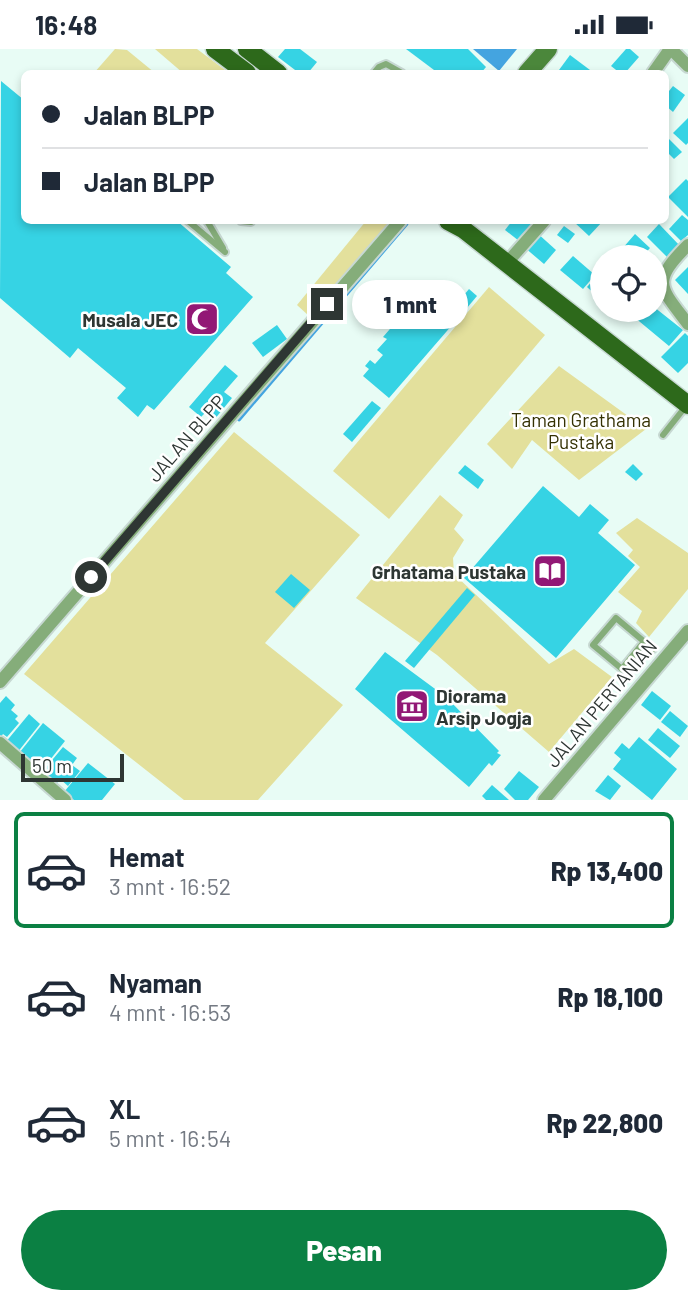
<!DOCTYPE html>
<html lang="id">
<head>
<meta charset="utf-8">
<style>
	:root { --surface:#fff; --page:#f2f2f3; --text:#1f2937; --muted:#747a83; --line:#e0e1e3; --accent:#0b8043 }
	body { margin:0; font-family:Barlow,sans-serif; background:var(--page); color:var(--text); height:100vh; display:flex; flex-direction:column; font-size:26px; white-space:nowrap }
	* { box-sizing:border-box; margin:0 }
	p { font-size:23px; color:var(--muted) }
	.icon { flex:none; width:38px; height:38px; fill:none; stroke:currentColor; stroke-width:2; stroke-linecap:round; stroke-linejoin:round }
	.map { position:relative; height:751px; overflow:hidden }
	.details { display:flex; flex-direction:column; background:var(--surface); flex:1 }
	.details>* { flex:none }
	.banner { position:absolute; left:21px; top:21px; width:648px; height:154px; border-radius:10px; box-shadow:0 4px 10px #0003; display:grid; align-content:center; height:154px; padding:0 21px; background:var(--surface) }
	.tools { position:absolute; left:590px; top:196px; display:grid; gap:14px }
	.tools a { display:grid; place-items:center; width:77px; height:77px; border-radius:50%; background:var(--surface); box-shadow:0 4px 10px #0003; font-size:35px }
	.scale { position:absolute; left:21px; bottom:18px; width:103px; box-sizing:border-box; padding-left:7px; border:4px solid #2e3633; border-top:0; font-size:19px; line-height:24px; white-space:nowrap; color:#2e3633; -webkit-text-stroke:5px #fff; paint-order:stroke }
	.end { position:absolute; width:32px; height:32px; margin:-16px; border:9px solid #2e3633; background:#fff; box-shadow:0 0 0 4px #fff }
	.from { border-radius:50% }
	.bubble { position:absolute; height:49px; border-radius:24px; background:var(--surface); box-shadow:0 4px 10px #0003; font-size:23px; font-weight:800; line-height:49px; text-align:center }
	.banner b { display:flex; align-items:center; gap:24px; height:66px; font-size:26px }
	.banner b+b { border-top:2px solid var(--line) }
	.banner i { width:18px; height:18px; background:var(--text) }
	ul { padding:12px 0 0; list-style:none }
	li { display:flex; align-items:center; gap:21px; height:116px; margin:0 14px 10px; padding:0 7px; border:4px solid transparent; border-radius:10px }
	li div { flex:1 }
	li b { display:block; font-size:26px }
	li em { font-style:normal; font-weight:800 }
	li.active { border-color:var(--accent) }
	li>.icon { width:63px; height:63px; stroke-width:1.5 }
	.action { display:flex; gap:14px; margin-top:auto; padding:14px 21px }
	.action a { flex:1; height:80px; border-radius:42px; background:var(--accent); color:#fff; font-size:28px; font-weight:800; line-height:80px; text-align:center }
	.status { display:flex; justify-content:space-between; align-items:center; height:49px; padding:0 35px; background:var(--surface); direction:ltr }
	.status svg { height:19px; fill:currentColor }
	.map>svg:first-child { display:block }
	.green { fill:#e3e09c }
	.water { fill:#44a4e0 }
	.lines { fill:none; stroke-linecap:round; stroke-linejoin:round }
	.stream { stroke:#44a4e0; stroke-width:4.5 }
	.building { fill:#36d3e4 }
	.lane-casing { stroke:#c7d8d2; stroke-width:10 }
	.street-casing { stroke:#c7d8d2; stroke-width:16 }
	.secondary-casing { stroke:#c7d8d2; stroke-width:21 }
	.primary-casing { stroke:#c7d8d2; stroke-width:21 }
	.lane { stroke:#85ad7a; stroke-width:6 }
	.street { stroke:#85ad7a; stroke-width:12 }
	.secondary { stroke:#4b873b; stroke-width:18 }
	.primary { stroke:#2d691b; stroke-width:18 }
	.route { stroke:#2e3633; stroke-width:9 }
	.labels { text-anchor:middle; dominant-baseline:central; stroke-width:5; stroke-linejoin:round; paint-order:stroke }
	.poi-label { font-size:19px; font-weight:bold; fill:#2e3633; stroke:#fff; text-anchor:end }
	.park-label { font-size:19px; fill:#343103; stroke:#fff }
	.street-label { font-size:19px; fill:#2e3633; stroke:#fff }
</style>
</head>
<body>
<div class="status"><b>16:48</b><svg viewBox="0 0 49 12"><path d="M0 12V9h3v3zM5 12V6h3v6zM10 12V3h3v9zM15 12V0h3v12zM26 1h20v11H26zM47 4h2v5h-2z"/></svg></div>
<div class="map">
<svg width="688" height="751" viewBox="0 0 688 751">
	<rect width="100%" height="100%" fill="#e8fcf5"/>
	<!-- green -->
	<g class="green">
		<polygon points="115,0 127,1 155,24 94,24"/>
		<polygon points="155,0 197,0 229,24 183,24"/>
		<polygon points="366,172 391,172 309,267 297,256"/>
		<polygon points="489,238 545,286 389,470 333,422"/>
		<polygon points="559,317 646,380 579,431 532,391 512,420 487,395"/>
		<polygon points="234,383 360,486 265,594 343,656 258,751 184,751 24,625"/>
		<polygon points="440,446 463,466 454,480 464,491 453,509 454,525 549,615 574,600 612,628 549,703 437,606 356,549"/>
		<polygon points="637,469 688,504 688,540 649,588 636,574 642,562 618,543 640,518 628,507 633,501 616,484"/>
	</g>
	<!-- water -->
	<polygon class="water" points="473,0 517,0 499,22"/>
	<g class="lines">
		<!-- stream -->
		<polyline class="stream" points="239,370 406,175"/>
	</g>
	<!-- building -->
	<g class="building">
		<polygon points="285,0 300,0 317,13 308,24 299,24 278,8"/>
		<polygon points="406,0 468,0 486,18 481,24 438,24"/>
		<polygon points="626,0 630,0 639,8 625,24 620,24 611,17"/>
		<polygon points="570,6 594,24 563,24 559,21"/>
		<polygon points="1,32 24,51 24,172 177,172 231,218 226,224 253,248 154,361 147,356 138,368 117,349 126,339 78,299 70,309 0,249"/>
		<polygon points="673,37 685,46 673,63 665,56 665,47"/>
		<polygon points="688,69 688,94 686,96 673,84"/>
		<polygon points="667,88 682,103 674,110 665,101"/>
		<polygon points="686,130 688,132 688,168 668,148"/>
		<polygon points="682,166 688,171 688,186 681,192 669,180"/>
		<polygon points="512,172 535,172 519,192 505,181"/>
		<polygon points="573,172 603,172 589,187"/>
		<polygon points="659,175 681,198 669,210 647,188"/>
		<polygon points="564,177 575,185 568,194 557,186"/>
		<polygon points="536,183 556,201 544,215 524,198"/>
		<polygon points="635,185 650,199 642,208 635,208 627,201 633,208 615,208"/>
		<polygon points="573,207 595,226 583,240 560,221"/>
		<polygon points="688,218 688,245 675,231"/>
		<polygon points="602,221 602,247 600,250 587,238"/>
		<polygon points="469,240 477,247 456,272 448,265"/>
		<polygon points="422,249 453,275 389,349 363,327 369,320 365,317 370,311 375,315 383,306 377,301 387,290 383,288 415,251"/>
		<polygon points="654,258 683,281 669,297 628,263 630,261 654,261"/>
		<polygon points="277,276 287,290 263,308 252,294"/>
		<polygon points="685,284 688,287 688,314 678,324 661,308"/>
		<polygon points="225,316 238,327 224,343 232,349 214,371 205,364 201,368 189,358"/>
		<polygon points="372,352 381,359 352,393 343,385"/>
		<polygon points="633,415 643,425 636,432 625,423"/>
		<polygon points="465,416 484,431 478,440 458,424"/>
		<polygon points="543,437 579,468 590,455 609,471 598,484 635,516 556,609 464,529"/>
		<polygon points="291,525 310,541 294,559 275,543"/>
		<polygon points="467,539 475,546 414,619 405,612"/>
		<polygon points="385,603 446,648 499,702 497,704 501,706 492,717 489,714 469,738 355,640"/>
		<polygon points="652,642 671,657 660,671 641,656"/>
		<polygon points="6,647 15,656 11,661 18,667 15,670 19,674 7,688 3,685 0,689 0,654"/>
		<polygon points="670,662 688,677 680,688 661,673"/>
		<polygon points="29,665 40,675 17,704 5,694"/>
		<polygon points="43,674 65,692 42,721 20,703"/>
		<polygon points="658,679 680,697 670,709 648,691"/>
		<polygon points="639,688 677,720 652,751 613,720 621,710 614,704 622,694 629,700"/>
		<polygon points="63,698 77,709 72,716 80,722 68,737 60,730 57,734 43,722"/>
		<polygon points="88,714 115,735 102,751 74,751 64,743"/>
		<polygon points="519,722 539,738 528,751 515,751 504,740"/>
		<polygon points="608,726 621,737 610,751 595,742"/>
		<polygon points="492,736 509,751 486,751 482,747"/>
	</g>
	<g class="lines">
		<!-- lane casing -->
		<g class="lane-casing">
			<g id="lane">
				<polyline points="374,24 379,18 386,15 402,24"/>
				<polyline points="188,172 225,203"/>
				<polyline points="207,172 223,199"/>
				<polyline points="241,172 251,173"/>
				<polyline points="663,386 686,357"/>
				<polyline points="644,593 622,620 593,596 616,569 653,600"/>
			</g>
		</g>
		<!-- street casing -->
		<g class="street-casing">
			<g id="street">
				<polyline points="671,0 688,17"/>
				<polyline points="653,24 670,0"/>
				<path d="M 688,196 C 651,233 659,237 688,275"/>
				<polyline points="513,207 544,172"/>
				<polyline points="0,633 400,172"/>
				<polyline points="0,694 65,751"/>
				<polyline points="544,751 688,582"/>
			</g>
		</g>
		<!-- secondary casing -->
		<g class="secondary-casing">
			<polyline id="secondary" points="527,24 548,0"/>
		</g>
		<!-- primary casing -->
		<g class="primary-casing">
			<g id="primary">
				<polyline points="215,0 247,24"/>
				<polyline points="247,0 278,24"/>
				<polyline points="448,172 463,180 688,356"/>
			</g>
		</g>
		<!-- lane -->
		<use href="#lane" class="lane"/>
		<!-- street -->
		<use href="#street" class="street"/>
		<!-- secondary -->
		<use href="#secondary" class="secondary"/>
		<!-- primary -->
		<use href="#primary" class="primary"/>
	</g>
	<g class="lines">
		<!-- route -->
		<polyline class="route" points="91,528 327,255"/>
	</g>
	<!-- icons -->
	<defs>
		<g id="mosque-square" transform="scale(1.75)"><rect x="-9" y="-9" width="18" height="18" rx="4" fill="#921875" stroke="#fff"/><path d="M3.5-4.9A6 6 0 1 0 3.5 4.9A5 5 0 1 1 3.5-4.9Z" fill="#fff"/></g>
		<g id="library-square" transform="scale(1.75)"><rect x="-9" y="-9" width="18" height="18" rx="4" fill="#921875" stroke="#fff"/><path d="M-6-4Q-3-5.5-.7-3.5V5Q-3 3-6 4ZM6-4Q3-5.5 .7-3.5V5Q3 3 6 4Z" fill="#fff"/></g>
		<g id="museum-square" transform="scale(1.75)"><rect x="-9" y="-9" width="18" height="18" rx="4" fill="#921875" stroke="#fff"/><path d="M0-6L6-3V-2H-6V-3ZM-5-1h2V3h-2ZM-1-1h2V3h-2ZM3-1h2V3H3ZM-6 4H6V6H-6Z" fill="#fff"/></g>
	</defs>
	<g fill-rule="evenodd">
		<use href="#mosque-square" x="202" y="270"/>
		<use href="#library-square" x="550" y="522"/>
		<use href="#museum-square" x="412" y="657"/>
	</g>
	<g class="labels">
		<!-- poi labels -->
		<g class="poi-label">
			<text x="178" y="270">Musala JEC</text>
			<text x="526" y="522">Grhatama Pustaka</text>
			<text x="436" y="646" text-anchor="start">Diorama<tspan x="436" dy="22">Arsip Jogja</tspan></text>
		</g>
		<!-- park labels -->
		<g class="park-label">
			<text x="581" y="370">Taman Grathama<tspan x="581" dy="22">Pustaka</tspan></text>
		</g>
		<!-- street labels -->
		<g class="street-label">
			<text transform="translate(186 389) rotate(-49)">JALAN BLPP</text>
			<text transform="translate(601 654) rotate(-50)">JALAN PERTANIAN</text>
		</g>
	</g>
</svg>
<div class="tools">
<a><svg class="icon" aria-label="locate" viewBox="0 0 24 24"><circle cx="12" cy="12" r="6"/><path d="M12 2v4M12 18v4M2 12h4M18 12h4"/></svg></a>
</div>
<div class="scale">50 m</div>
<i class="end from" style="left:91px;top:528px"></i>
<i class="end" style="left:327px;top:255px"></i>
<div class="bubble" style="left:352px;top:231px;width:116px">1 mnt</div>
<div class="banner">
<b><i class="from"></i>Jalan BLPP</b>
<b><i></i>Jalan BLPP</b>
</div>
</div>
<section class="details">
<ul>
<li class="active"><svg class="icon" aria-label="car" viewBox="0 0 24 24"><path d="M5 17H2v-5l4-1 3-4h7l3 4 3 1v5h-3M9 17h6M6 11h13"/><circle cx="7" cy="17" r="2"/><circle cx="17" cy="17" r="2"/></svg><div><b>Hemat</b><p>3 mnt · 16:52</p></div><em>Rp 13,400</em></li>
<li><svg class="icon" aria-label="car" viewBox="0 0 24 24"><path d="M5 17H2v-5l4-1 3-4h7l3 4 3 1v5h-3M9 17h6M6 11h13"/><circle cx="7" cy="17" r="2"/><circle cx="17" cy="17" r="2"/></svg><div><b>Nyaman</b><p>4 mnt · 16:53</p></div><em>Rp 18,100</em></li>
<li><svg class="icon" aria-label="car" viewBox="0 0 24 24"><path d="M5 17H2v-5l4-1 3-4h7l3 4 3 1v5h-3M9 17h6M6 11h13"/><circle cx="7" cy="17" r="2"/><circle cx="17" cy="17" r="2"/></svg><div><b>XL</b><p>5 mnt · 16:54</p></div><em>Rp 22,800</em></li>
</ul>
<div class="action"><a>Pesan</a></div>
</section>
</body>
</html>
